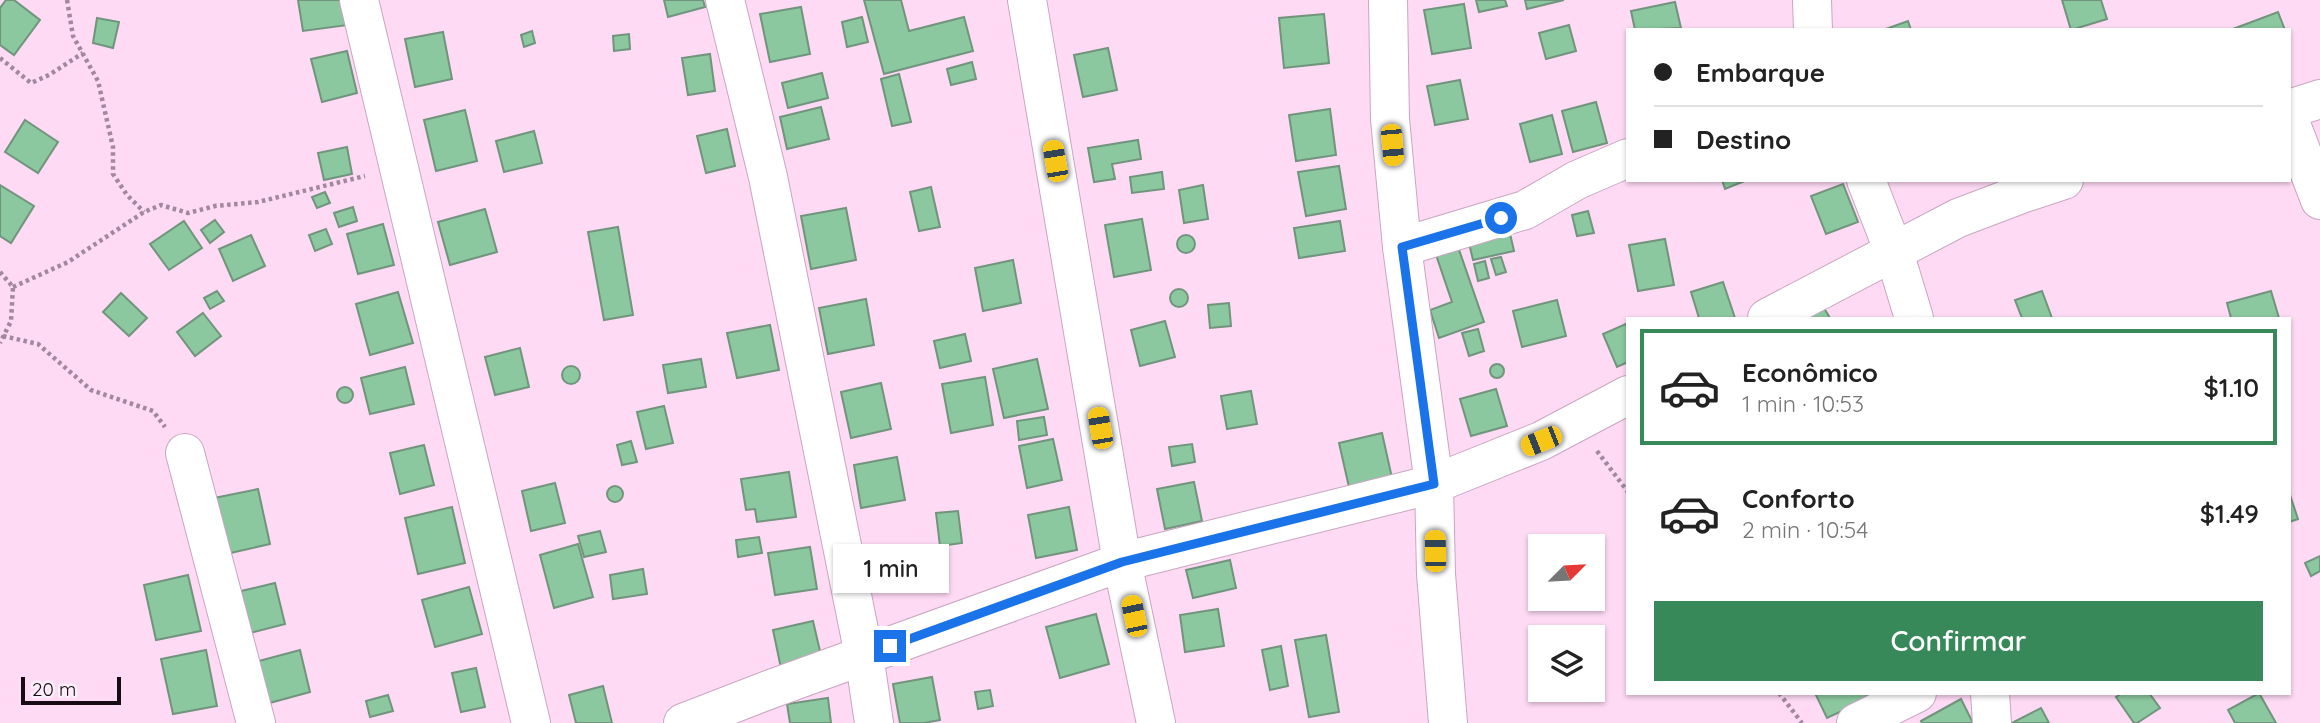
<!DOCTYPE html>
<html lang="pt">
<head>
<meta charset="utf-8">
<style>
	:root { --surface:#fff; --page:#f6f6f6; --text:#222; --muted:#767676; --line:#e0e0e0; --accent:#38895a }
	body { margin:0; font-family:Quicksand,sans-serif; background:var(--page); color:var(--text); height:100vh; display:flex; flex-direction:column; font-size:26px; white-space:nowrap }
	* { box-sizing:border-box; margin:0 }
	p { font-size:23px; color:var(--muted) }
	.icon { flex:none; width:38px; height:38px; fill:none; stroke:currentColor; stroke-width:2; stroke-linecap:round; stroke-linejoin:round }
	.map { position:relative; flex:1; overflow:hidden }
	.panel { position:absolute; left:1626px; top:317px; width:665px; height:378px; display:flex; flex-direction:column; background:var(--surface); border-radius:0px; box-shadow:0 2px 5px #0004 }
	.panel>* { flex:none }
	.hud { position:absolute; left:1626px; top:28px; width:665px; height:154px; border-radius:0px; box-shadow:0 2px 5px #0004; display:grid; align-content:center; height:154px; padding:0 28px; background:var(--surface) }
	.needle { width:46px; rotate:66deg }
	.tools { position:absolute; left:1528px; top:534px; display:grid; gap:14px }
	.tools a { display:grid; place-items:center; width:77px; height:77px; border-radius:0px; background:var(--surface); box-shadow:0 2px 5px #0004; font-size:35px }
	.scale { position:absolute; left:21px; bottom:18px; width:100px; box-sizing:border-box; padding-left:7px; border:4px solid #170b14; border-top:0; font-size:19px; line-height:24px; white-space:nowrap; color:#170b14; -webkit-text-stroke:5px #fdeff9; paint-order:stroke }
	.end { position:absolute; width:32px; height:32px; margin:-16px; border:9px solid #1a73e8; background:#fff; box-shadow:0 0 0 4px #fff }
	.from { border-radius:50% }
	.bubble { position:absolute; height:49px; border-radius:0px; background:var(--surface); box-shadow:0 2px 5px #0004; font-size:23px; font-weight:600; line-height:49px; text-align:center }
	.car { position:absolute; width:21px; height:42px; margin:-21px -10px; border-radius:9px; box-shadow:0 0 5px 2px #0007; background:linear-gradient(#f5c518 24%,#345 0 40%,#f5c518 0 76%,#345 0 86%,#f5c518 0) }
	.hud b { display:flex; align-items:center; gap:24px; height:66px; font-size:26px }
	.hud b+b { border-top:2px solid var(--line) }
	.hud i { width:18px; height:18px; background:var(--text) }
	ul { padding:12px 0 0; list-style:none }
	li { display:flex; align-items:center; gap:21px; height:116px; margin:0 14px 10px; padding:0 14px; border:4px solid transparent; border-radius:0px }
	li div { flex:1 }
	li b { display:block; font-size:26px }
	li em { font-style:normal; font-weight:600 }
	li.current { border-color:var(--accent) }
	li>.icon { width:63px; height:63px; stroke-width:1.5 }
	.action { display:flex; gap:14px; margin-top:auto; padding:14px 28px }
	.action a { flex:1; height:80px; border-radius:0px; background:var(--accent); color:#fff; font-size:28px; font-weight:600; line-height:80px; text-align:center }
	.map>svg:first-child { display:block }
	.building { fill:#8bc79f; stroke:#71947c; stroke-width:2 }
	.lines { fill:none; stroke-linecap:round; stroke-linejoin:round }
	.minor-casing { stroke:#c9a6c0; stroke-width:40 }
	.path { stroke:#a2889c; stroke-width:4.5; stroke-dasharray:3.5 3.5; stroke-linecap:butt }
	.minor { stroke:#fff; stroke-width:38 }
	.route { stroke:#1a73e8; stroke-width:9 }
</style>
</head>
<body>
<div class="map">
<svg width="2320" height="723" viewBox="0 0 2320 723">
	<rect width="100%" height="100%" fill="#fedaf5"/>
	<!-- building -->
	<g class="building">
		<polygon points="6,0 14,0 40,20 14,55 0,45 0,8"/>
		<polygon points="298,0 344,0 348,25 303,31"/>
		<polygon points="664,0 703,0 705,7 668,17"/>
		<polygon points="864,0 901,0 909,31 964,17 973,51 884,74"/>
		<polygon points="1476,0 1505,0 1507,6 1479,12"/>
		<polygon points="1525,0 1564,0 1527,9"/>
		<polygon points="2062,0 2101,0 2107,19 2071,30"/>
		<polygon points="1675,2 1681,28 1635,30 1631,11"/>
		<polygon points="1464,4 1471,48 1432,54 1424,10"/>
		<polygon points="801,7 810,54 770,62 760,14"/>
		<polygon points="2278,12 2285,30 2234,30 2233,29"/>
		<polygon points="1324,14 1329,63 1284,68 1279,18"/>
		<polygon points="862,17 868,42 847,47 842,22"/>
		<polygon points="97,18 119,22 113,48 93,43"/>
		<polygon points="1908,21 1911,30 1883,30"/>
		<polygon points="1569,25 1576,51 1546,59 1539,33"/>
		<polygon points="532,31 535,43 524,47 521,35"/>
		<polygon points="443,32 452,79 415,87 405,39"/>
		<polygon points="629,34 630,49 614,51 613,36"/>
		<polygon points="1108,48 1117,90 1083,97 1074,55"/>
		<polygon points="347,51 357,93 322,102 311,59"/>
		<polygon points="710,54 715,91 688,95 682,58"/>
		<polygon points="972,62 976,79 951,85 947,69"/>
		<polygon points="822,73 828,98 788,108 782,83"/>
		<polygon points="899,74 911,122 892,126 881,79"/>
		<polygon points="1460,80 1468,119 1435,125 1427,86"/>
		<polygon points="1596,102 1607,143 1573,152 1562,111"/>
		<polygon points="821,107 829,139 787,149 780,117"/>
		<polygon points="1330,109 1336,155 1296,161 1289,115"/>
		<polygon points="465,110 477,161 436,171 424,120"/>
		<polygon points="1552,115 1562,154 1530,162 1520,124"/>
		<polygon points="25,120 58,142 38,173 5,152"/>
		<polygon points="727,129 735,166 706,173 697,136"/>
		<polygon points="534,131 542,163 504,172 496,141"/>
		<polygon points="1138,140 1141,159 1112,164 1115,179 1094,182 1088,148"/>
		<polygon points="347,147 352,174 324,180 318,153"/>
		<polygon points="1339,166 1346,209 1306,216 1298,172"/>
		<polygon points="1162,172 1164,189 1132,193 1130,177"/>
		<polygon points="1722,180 1747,180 1725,189"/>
		<polygon points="1843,184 1858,222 1826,234 1811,196"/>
		<polygon points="0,185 34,206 11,243 0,236"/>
		<polygon points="1203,185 1208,219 1184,223 1179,190"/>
		<polygon points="931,187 940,227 919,231 910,192"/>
		<polygon points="325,192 330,203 317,208 312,197"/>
		<polygon points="353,207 357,221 339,227 334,213"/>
		<polygon points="846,208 856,260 811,269 801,216"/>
		<polygon points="485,209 497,252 450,265 438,222"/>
		<polygon points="1588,211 1594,233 1577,236 1572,215"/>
		<polygon points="1142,219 1151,270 1114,277 1105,225"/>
		<polygon points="215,220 224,232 210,243 201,230"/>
		<polygon points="184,221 202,248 169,270 150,244"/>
		<polygon points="1340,221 1345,251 1299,258 1294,228"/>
		<polygon points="383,224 394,265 358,274 347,234"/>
		<polygon points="618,227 633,315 604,320 588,232"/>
		<polygon points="326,229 332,244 315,251 309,235"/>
		<polygon points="1509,229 1514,251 1473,260 1468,239"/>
		<polygon points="251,235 265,266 233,281 219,249"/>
		<circle cx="1186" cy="244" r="9"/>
		<polygon points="1665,239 1674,285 1638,291 1629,245"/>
		<polygon points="1456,241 1484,322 1439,338 1430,310 1452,302 1434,249"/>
		<polygon points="1501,257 1506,272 1496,275 1491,259"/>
		<polygon points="1013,260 1021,303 983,311 975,268"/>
		<polygon points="1485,261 1489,278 1478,281 1474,264"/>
		<polygon points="1723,282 1735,318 1699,318 1691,292"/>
		<circle cx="1179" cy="298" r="9"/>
		<polygon points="217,291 224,301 210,309 204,298"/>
		<polygon points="2042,291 2052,318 2022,318 2015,300"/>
		<polygon points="2271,291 2279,318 2231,318 2227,303"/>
		<polygon points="398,292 413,343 370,355 356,304"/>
		<polygon points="121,293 147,318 129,336 103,312"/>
		<polygon points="866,299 874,345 828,354 819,308"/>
		<polygon points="1557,300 1566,336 1522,347 1513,311"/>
		<polygon points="1229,303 1231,326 1210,328 1208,305"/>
		<polygon points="1824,308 1830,318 1805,318"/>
		<polygon points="203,313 221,336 195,356 177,332"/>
		<polygon points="1165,321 1175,357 1140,366 1131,330"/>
		<polygon points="1628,323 1628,362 1617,367 1603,334"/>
		<polygon points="770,325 779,370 737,378 727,333"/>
		<polygon points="1478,329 1484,351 1469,356 1462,333"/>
		<polygon points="965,334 971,361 940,368 934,341"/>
		<polygon points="520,348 529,387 495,395 485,357"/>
		<polygon points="701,359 706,387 668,393 663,365"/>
		<polygon points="1037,359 1048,409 1004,418 993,369"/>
		<circle cx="1497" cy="371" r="7"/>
		<circle cx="571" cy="375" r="9"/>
		<polygon points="405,367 414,404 370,414 361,378"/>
		<polygon points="985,377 993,425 951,433 942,384"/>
		<polygon points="881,383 891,429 851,438 841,392"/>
		<circle cx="345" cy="395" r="8"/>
		<polygon points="1496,389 1507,426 1471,436 1460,399"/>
		<polygon points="1251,391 1257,424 1227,429 1221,396"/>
		<polygon points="664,406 673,443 646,449 637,412"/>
		<polygon points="1044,417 1047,435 1019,440 1017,421"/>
		<polygon points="1382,433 1392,478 1349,487 1339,443"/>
		<polygon points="1053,439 1062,480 1027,488 1019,446"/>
		<polygon points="631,441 637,462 622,465 617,445"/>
		<polygon points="1192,444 1195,462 1172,466 1169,447"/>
		<polygon points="424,445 434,485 400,494 390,453"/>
		<polygon points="897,457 905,500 861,508 854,465"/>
		<polygon points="789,472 796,517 757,522 755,509 746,510 741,479"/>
		<polygon points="1194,482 1202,521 1165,529 1157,489"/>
		<polygon points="555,483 565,523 531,531 522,491"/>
		<circle cx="615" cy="494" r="8"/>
		<polygon points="258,489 270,544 226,554 214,498"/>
		<polygon points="2289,492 2298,519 2289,522"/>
		<polygon points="452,507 465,563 418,574 405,518"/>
		<polygon points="1069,507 1077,550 1036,558 1028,515"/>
		<polygon points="958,511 962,543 940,546 936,513"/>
		<polygon points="600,531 606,552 584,557 578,536"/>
		<polygon points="759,537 762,553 738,557 736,540"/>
		<polygon points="578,544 593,597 554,608 540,555"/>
		<polygon points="810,547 817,589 775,595 768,553"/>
		<polygon points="2320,556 2320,571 2311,576 2305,563"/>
		<polygon points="1230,560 1236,588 1193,598 1186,570"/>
		<polygon points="643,569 647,594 613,599 610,575"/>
		<polygon points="188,575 201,631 156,640 144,585"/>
		<polygon points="275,583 285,624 250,633 241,591"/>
		<polygon points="469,587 482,634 435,647 422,600"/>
		<polygon points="1218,609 1224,646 1185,652 1180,615"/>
		<polygon points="1096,614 1109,664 1060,678 1046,627"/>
		<polygon points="813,621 823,664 782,673 773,630"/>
		<polygon points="1326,635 1339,712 1309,717 1295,640"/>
		<polygon points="1281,646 1288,686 1270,690 1262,650"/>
		<polygon points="206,650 217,706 173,714 161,659"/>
		<polygon points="300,650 310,692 266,704 255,662"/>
		<polygon points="476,668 485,707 461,712 452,673"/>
		<polygon points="932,677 940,720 924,723 900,723 893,684"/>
		<polygon points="603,686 612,723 576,723 569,695"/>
		<polygon points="990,690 993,706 978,709 975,692"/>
		<polygon points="1815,693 1866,693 1868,699 1827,718"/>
		<polygon points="2122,693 2149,693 2160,708 2137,723 2134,723 2116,697"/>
		<polygon points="2259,693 2276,723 2235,723 2228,710"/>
		<polygon points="388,695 393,711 370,717 366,701"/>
		<polygon points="828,698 831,723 790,723 787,704"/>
		<polygon points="1961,699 1973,723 1922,723 1921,721"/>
		<polygon points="2041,708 2049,723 2012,723"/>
	</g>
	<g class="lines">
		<!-- minor casing -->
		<g class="minor-casing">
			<g id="minor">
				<polyline points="359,0 531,723"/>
				<polyline points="725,0 768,177 864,655 874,723"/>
				<polyline points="1027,0 1122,562 1156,723"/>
				<polyline points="1388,0 1390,119 1402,247 1434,484 1436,574 1448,723"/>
				<polyline points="1812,0 1813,30"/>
				<polyline points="2289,109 2320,99"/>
				<polyline points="2289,119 2320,200"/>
				<polyline points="1866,180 1894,252 1914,318"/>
				<polyline points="1402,247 1525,210 1577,180 1628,158"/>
				<polyline points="1767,318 1958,218 2024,193 2064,180"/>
				<polyline points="185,453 256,723"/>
				<polyline points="1990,693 1992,723"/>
				<polyline points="683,723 771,689 1122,562 1434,484 1541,441 1628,395"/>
				<polyline points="1856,723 1917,693"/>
			</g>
		</g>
		<!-- path -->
		<g class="path">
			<polyline points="67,0 73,36 98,81 113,147 113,174 127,195 144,212"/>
			<polyline points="0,58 31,83 49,75 83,53"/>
			<polyline points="0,272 13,287 11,321 0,343"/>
			<polyline points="13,287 68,262 144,212 161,205 188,213 215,206 258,202 365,176"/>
			<polyline points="3,336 38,344 91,390 153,411 165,427"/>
			<polyline points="1597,451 1628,492"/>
			<polyline points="1779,693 1802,723"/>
		</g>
		<!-- minor -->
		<use href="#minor" class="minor"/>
	</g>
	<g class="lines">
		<!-- route -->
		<polyline class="route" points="890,646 1122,562 1434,484 1402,247 1501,218"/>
	</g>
</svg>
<div class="tools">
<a><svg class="needle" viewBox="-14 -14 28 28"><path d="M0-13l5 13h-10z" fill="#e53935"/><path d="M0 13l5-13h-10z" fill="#767676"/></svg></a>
<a><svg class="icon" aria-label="layers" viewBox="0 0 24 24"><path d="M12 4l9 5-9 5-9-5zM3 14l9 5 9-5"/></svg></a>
</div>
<div class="scale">20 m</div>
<i class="end from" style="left:1501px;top:218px"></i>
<i class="end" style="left:890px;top:646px"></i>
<div class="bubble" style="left:833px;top:544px;width:116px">1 min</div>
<i class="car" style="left:1392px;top:145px;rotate:175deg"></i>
<i class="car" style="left:1055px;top:161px;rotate:350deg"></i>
<i class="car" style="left:1100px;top:428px;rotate:350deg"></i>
<i class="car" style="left:1541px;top:441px;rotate:248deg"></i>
<i class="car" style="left:1435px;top:551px;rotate:359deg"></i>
<i class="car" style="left:1134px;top:616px;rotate:348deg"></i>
<div class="hud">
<b><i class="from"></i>Embarque</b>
<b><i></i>Destino</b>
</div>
<section class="panel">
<ul>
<li class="current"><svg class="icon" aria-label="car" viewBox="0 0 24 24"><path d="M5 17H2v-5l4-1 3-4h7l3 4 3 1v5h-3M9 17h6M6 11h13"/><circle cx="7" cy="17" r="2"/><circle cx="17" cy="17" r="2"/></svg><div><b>Econômico</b><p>1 min · 10:53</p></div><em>$1.10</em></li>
<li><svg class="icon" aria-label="car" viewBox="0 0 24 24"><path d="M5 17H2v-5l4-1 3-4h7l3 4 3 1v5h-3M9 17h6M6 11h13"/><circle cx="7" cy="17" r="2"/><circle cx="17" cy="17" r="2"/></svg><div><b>Conforto</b><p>2 min · 10:54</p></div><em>$1.49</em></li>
</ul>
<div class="action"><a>Confirmar</a></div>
</section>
</div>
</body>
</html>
